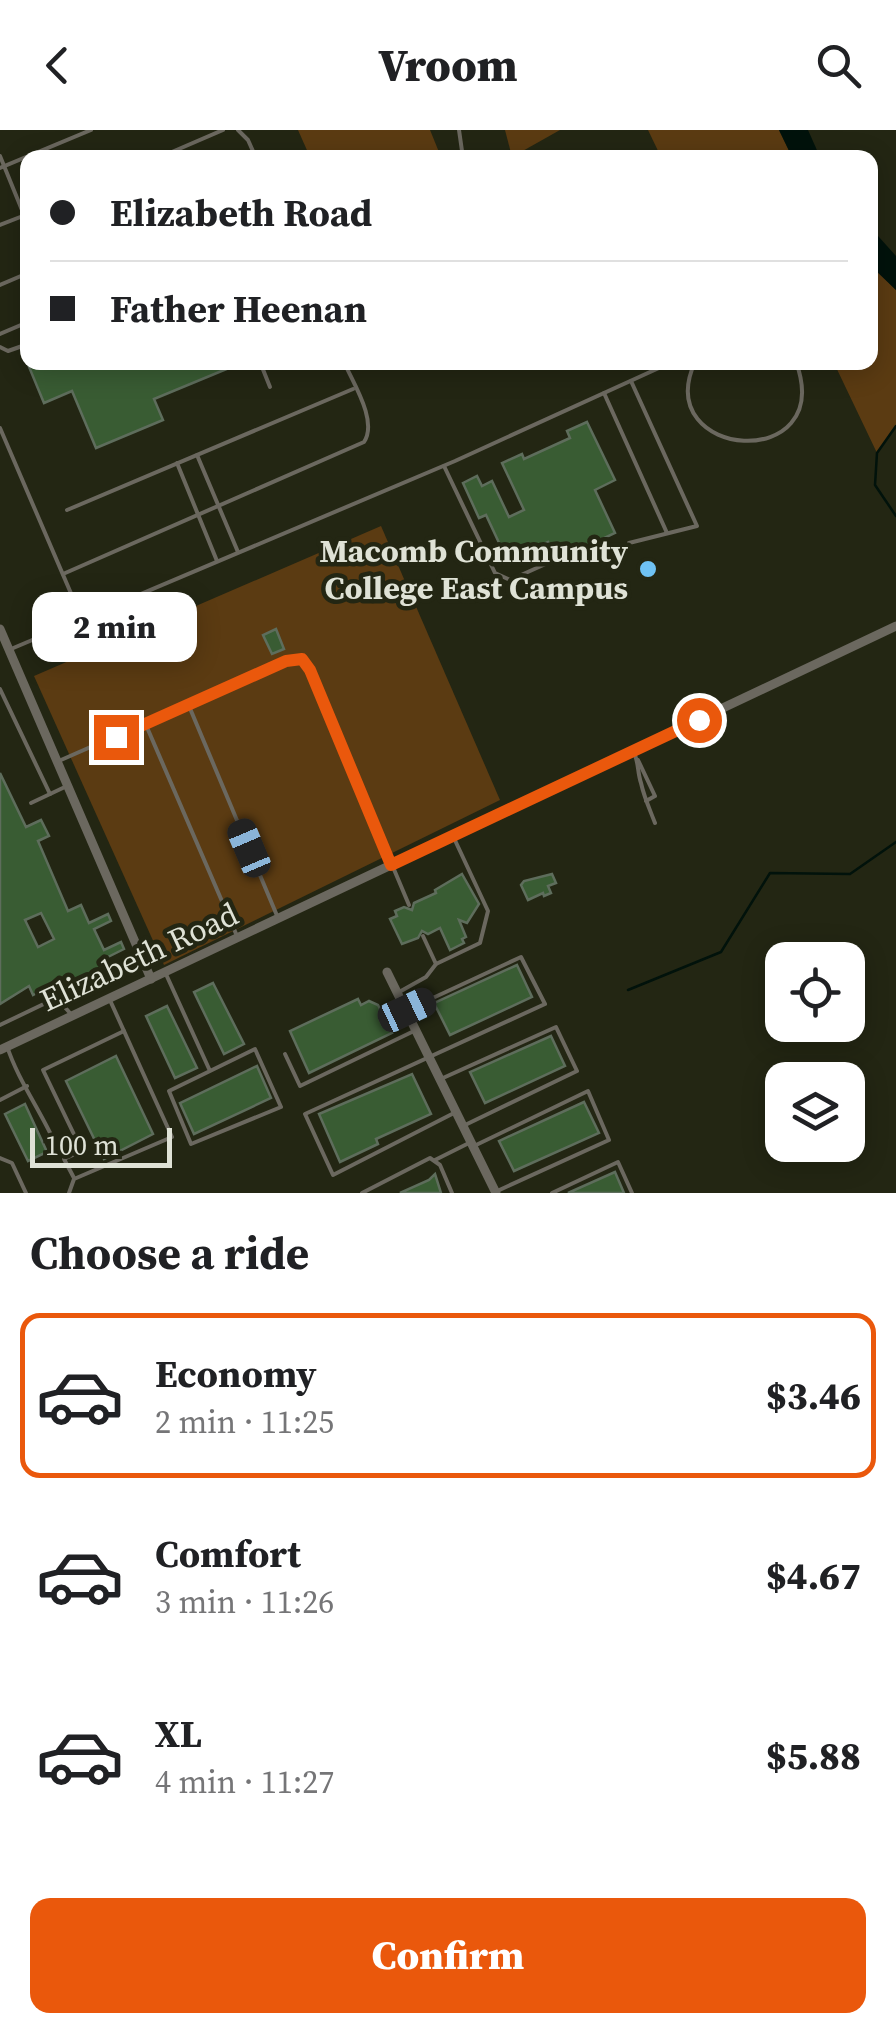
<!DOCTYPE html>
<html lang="en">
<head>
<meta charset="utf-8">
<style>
	:root { --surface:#fff; --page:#f6f6f6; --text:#202124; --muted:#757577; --line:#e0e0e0; --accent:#ea580c }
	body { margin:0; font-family:"Source Serif 4",serif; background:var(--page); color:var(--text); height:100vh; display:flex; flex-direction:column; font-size:38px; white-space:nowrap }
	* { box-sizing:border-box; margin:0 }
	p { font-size:32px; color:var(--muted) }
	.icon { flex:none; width:55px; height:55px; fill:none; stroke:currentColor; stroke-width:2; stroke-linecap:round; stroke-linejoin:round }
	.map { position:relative; height:1063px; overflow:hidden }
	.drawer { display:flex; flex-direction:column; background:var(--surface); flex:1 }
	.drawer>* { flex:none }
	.hud { position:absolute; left:20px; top:20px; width:858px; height:220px; border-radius:20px; box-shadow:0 5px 25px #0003; display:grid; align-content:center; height:220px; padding:0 30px; background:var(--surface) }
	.fabs { position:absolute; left:765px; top:812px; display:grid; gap:20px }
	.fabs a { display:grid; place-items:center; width:100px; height:100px; border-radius:20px; background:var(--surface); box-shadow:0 5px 25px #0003; font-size:50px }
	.scale { position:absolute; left:30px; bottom:25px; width:142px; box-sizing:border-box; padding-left:10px; border:5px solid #dfe2d6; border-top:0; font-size:28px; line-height:35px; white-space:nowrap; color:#dfe2d6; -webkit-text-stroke:8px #232613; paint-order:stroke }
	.end { position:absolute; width:45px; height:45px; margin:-22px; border:12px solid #ea580c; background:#fff; box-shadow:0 0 0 5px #fff }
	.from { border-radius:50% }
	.bubble { position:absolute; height:70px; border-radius:20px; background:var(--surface); box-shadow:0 5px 25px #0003; font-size:32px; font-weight:800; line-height:70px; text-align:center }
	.car { position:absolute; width:30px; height:60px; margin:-30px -15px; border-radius:12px; box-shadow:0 0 8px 2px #0007; background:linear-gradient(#222 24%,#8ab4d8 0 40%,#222 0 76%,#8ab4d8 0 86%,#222 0) }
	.hud b { display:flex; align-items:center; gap:35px; height:95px; font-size:38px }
	.hud b+b { border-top:2px solid var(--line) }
	.hud i { width:25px; height:25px; background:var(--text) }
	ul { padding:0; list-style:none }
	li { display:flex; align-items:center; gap:30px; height:165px; margin:0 20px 15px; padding:0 10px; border:5px solid transparent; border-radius:20px }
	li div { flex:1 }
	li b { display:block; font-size:38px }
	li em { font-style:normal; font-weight:800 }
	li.selected { border-color:var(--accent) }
	li>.icon { width:90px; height:90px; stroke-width:1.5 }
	h2 { padding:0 30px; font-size:45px; line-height:120px }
	.button { display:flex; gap:20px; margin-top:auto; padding:20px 30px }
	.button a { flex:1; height:115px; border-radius:20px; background:var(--accent); color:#fff; font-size:40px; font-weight:800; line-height:115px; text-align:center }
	header { display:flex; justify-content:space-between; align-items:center; height:130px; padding:0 30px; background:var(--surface); font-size:45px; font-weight:800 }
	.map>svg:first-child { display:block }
	.green { fill:#5b3b12 }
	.water { fill:#01120b }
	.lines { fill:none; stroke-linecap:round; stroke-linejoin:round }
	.stream { stroke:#01120b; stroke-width:2.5 }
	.building { fill:#395c33; stroke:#5e6d5c; stroke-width:2.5; fill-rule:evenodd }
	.lane { stroke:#6b685f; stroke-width:4 }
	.street { stroke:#6b685f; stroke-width:9 }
	.route { stroke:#ea580c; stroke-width:12 }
	.poi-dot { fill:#6fc2f4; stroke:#232613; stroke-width:4 }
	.labels { text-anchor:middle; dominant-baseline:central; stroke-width:9; stroke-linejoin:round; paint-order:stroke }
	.poi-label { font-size:32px; font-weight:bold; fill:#dfe2d6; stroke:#232613; text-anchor:end }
	.street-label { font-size:32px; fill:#dfe2d6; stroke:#232613 }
</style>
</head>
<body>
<header><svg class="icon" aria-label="back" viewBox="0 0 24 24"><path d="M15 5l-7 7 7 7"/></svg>Vroom<svg class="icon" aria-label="search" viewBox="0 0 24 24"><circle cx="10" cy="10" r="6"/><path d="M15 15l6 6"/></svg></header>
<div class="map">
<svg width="896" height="1063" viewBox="0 0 896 1063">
	<rect width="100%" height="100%" fill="#232613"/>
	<!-- green -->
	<g class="green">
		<polygon points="298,0 430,0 441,27 310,27"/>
		<polygon points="505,0 560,0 512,27"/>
		<polygon points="648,0 779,0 792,27 661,27"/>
		<polygon points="870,135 896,160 896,296 877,323 834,233 870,232"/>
		<polygon points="381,396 500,670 164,835 34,546"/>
	</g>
	<!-- water -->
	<g class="water">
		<polygon points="779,0 808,0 820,27 792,27"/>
		<polygon points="870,97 896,126 896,160 870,135"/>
	</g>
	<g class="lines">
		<!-- stream -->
		<g class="stream">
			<polyline points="896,296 877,323 875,355 896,386"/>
			<polyline points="628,860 721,822 770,743 850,744 896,712"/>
		</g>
	</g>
	<!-- building -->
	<g class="building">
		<polygon points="27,232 71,235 152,232 154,237 165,232 241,233 154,269 163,290 96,318 72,261 44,273"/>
		<polygon points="587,292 615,350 595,360 615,403 558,430 548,412 508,432 486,385 479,388 463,353 477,346 482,356 492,351 509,387 524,380 502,333 522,324 524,329 570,308 567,301"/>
		<polygon points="276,499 284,519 272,524 263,505"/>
		<path d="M 0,643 L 26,697 L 41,690 L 49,706 L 38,711 L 68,781 L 81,775 L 89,793 L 108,784 L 111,791 L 94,799 L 104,820 L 121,812 L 124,819 L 106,828 L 115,846 L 79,863 L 70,845 L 33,865 L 29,856 L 0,874 ZM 41,783 L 54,809 L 38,817 L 25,790 Z"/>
		<polygon points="462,744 479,774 467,793 459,790 466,807 462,809 464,813 450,820 440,798 428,804 422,801 418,808 402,814 390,789 397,786 395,781 404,777 412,780 414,773 436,763 435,760"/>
		<polygon points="552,744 556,753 548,756 551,763 544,766 543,763 528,770 521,755 524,751"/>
		<polygon points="517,835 532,867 450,905 434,873"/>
		<polygon points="213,853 244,914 224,924 194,862"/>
		<polygon points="358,869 361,875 369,871 378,875 392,903 309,943 290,901"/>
		<polygon points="167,876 197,938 175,948 146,886"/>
		<polygon points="551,906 565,936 485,973 470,942"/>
		<polygon points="116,926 153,1004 104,1029 66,951"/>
		<polygon points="257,936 271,968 194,1004 180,973"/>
		<polygon points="412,944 431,984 376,1009 378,1014 340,1032 319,984"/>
		<polygon points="584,972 599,1003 514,1041 499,1011"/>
		<polygon points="25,974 47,1022 28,1031 5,984"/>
		<polygon points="615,1042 624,1063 568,1063"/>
		<polygon points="435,1044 441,1063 400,1063 429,1050"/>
	</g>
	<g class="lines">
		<!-- lane -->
		<g class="lane">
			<polyline points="238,0 248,10 256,28"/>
			<polyline points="459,0 463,28"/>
			<polyline points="0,26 24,85"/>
			<polyline points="158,28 223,0"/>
			<polyline points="0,38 91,0"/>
			<polyline points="0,95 28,84"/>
			<polyline points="0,155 28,143"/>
			<polyline points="0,204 28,192"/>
			<polyline points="0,217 8,221 28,214"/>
			<polyline points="260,232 270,257"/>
			<path d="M 695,232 C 650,330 837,344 796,232"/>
			<polyline points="604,263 667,403"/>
			<polyline points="0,298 82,489"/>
			<polyline points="197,325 238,422"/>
			<polyline points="177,333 217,431"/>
			<polyline points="444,336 495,443 510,450 550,432"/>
			<polyline points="67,380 353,259"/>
			<polyline points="629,413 697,396 631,251"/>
			<path d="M 63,444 L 364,312 C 378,291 353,253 344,232"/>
			<polyline points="11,519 455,331 672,232"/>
			<polyline points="0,559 50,664"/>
			<polyline points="189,576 278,788"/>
			<polyline points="146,595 237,806"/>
			<path d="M 633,621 C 639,631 637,641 641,653 C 644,667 650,680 655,693"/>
			<polyline points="61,630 286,531 302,529 310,540 409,775"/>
			<polyline points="638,630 655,666 646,671"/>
			<polyline points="31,673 67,656"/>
			<polyline points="423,806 436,834"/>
			<polyline points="165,842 210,941 169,961 191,1014 281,977 255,919 210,941"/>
			<polyline points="401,861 426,847 436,834 480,813 488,781 453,706"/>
			<polyline points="407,880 521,827 545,874 305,984 333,1045 454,983"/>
			<polyline points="0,895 50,871 61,873 70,883"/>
			<path d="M 7,916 C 17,948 40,980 54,1011"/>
			<polyline points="285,924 300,956 416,900"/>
			<polyline points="443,948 556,897 577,941 463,996"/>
			<polyline points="0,970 27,956"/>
			<polyline points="474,1016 588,961 609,1010 495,1062"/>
			<polyline points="0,1028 12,1033 26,1063"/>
			<polyline points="435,1030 471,1012"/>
			<polyline points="74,1048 64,1029 82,1021 43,940 124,901"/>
			<polyline points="69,1063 74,1049 172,1007 109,868"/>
			<polyline points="362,1063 430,1028 440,1035 452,1063"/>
			<polyline points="552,1063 618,1032 632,1063"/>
		</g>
		<!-- street -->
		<g class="street">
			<polyline points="0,499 151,849"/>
			<polyline points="387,842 496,1063"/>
			<polyline points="0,920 896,496"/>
		</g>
	</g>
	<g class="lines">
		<!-- route -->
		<polyline class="route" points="116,607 286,531 302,529 310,540 391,735 699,590"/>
	</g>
	<!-- markers -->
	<circle class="poi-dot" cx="648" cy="439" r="10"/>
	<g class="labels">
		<!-- poi labels -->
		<g class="poi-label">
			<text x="628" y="421">Macomb Community<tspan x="628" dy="37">College East Campus</tspan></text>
		</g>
		<!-- street labels -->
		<g class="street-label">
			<text transform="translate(139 827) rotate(-25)">Elizabeth Road</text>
		</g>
	</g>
</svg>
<div class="fabs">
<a><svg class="icon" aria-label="locate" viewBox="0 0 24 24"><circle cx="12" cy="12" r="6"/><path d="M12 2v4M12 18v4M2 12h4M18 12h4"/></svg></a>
<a><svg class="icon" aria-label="layers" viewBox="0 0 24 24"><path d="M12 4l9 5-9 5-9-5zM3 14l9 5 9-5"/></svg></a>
</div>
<div class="scale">100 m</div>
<i class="end from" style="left:699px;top:590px"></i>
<i class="end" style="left:116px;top:607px"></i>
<div class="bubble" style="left:32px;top:462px;width:165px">2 min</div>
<i class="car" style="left:249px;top:718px;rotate:337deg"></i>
<i class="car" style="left:407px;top:880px;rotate:65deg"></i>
<div class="hud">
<b><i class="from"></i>Elizabeth Road</b>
<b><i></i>Father Heenan</b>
</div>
</div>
<section class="drawer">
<h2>Choose a ride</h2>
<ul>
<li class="selected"><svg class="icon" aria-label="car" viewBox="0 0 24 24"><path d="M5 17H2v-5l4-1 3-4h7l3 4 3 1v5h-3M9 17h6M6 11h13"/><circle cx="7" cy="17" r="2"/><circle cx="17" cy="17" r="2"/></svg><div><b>Economy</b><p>2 min · 11:25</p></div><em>$3.46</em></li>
<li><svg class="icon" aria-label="car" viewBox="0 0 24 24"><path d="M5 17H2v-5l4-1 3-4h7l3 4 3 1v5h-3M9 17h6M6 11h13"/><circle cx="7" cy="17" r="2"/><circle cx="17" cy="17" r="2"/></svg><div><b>Comfort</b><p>3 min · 11:26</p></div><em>$4.67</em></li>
<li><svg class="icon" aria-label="car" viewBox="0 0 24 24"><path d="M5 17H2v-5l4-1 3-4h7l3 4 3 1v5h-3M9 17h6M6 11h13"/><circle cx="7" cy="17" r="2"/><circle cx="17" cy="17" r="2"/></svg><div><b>XL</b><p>4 min · 11:27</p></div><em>$5.88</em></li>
</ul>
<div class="button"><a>Confirm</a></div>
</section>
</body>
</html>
